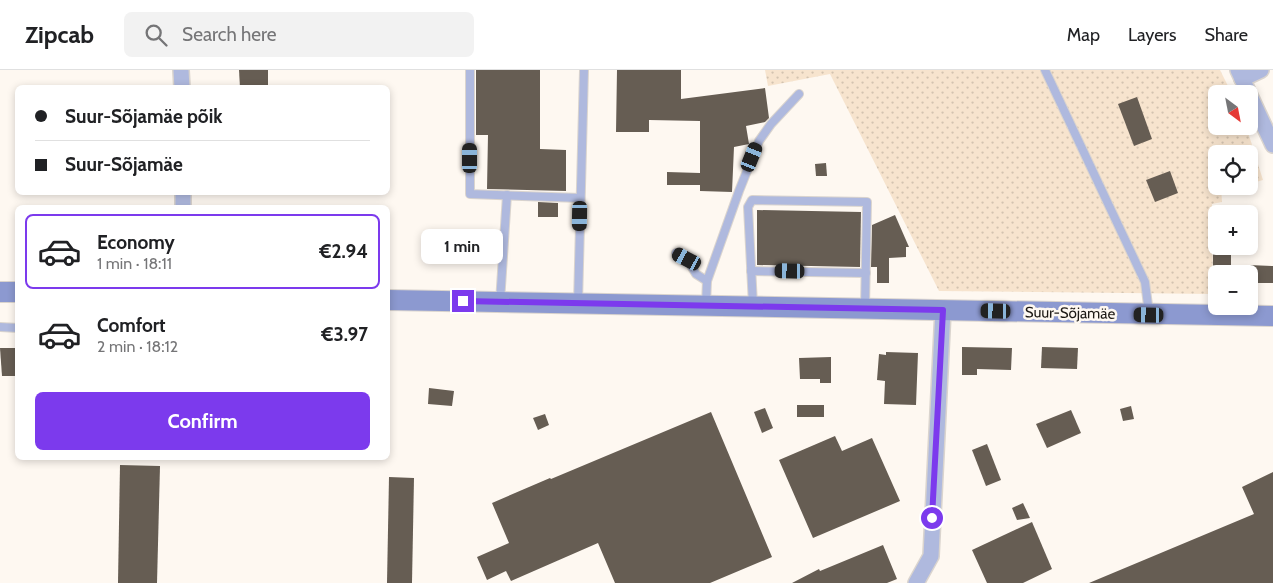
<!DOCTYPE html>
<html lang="en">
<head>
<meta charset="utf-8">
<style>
	:root { --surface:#fff; --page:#f2f2f2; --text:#202124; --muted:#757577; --line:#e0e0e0; --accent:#7c3aed }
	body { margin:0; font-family:Cabin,sans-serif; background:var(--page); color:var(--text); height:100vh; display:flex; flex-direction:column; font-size:19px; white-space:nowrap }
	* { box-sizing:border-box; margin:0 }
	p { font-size:16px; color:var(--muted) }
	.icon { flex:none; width:28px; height:28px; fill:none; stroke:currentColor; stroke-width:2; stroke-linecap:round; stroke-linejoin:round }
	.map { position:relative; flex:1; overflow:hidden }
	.drawer { position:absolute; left:15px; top:135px; width:375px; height:255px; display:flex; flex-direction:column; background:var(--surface); border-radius:8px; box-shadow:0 2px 8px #0003 }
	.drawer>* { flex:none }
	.guide { position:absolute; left:15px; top:15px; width:375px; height:110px; border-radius:8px; box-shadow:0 2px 8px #0003; display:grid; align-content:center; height:110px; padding:0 20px; background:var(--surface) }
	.needle { width:32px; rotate:148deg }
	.tools { position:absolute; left:1208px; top:15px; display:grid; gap:10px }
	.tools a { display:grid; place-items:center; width:50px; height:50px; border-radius:8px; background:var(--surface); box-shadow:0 2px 8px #0003; font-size:25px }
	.end { position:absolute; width:22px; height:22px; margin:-11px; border:6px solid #7c3aed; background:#fff; box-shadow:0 0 0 2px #fff }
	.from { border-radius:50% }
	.bubble { position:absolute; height:35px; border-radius:8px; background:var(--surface); box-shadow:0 2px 8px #0003; font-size:16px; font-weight:700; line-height:35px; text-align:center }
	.car { position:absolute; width:15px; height:30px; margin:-15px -8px; border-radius:6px; box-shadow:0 0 4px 1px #0007; background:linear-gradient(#222 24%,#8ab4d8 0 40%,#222 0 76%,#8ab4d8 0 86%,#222 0) }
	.guide b { display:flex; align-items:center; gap:18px; height:48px; font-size:19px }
	.guide b+b { border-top:1px solid var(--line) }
	.guide i { width:12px; height:12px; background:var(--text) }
	ul { padding:9px 0 0; list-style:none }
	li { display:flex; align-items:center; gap:15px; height:75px; margin:0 10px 8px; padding:0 10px; border:2px solid transparent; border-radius:8px }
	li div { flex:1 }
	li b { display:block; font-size:19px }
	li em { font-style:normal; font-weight:700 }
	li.current { border-color:var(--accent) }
	li>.icon { width:45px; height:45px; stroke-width:1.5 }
	.cta { display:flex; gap:10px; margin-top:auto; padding:10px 20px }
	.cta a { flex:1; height:58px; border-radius:8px; background:var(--accent); color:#fff; font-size:20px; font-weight:700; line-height:58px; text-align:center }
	header { display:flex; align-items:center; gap:30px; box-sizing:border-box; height:70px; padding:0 25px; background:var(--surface); border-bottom:1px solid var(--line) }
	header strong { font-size:24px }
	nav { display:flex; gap:28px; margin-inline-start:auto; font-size:18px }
	.search { width:350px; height:45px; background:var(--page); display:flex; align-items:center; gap:12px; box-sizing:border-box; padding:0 18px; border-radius:8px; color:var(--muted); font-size:19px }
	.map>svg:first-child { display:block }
	.grass { fill:url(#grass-dots) }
	.building { fill:#665d53 }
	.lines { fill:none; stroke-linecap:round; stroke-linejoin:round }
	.lane-casing { stroke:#dad4ce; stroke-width:10 }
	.street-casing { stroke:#dad4ce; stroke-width:18 }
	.secondary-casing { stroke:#dad4ce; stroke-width:22 }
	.lane { stroke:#afb9de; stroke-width:8 }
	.street { stroke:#afb9de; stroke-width:15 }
	.secondary { stroke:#8c99d0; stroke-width:20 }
	.route { stroke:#7c3aed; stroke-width:6 }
	.labels { text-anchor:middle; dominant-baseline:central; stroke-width:5; stroke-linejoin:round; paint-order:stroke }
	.street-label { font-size:15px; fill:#1d1915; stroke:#fef8f1 }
</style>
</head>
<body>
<header>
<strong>Zipcab</strong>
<div class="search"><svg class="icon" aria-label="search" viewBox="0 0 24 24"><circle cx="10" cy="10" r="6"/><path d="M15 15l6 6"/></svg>Search here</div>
<nav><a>Map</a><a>Layers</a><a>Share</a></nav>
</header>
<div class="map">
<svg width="1273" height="513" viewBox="0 0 1273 513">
	<defs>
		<pattern id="grass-dots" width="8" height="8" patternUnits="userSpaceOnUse" patternTransform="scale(1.25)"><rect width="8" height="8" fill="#f7e4ce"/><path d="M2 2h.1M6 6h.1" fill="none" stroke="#d3c3b0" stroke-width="1.8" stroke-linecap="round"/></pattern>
	</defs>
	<rect width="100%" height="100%" fill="#fef8f1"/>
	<!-- grass -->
	<polygon class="grass" points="765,0 1220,0 1232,24 1216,24 1216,56 1246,56 1263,110 1249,114 1249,84 1216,84 1216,116 1228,116 1221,117 1222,132 1212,134 1213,224 939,221 830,4 768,16"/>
	<!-- building -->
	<g class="building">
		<polygon points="239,0 268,0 268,18 240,18"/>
		<polygon points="476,0 540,0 540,79 566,80 566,121 487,119 488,65 476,65"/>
		<polygon points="617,0 681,0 681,29 765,18 769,48 765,52 746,56 749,74 734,77 732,122 700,121 700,115 667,115 667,102 700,103 700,51 649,50 649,62 616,62"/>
		<polygon points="1137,27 1152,69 1134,76 1118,34"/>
		<polygon points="826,93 827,106 816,106 815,94"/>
		<polygon points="1170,101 1178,123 1155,132 1146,110"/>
		<polygon points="538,132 558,133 558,147 538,147"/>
		<polygon points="757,140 861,142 860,197 757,195"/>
		<polygon points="895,145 909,177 906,177 906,187 889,188 889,213 877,213 877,197 871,197 872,155"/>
		<rect x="1213" y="176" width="18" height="22"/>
		<polygon points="1249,195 1273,196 1273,213 1249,213"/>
		<polygon points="962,277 1012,278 1011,300 977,299 977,305 962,305"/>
		<polygon points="1042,277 1078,278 1077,299 1041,298"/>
		<polygon points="0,278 18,278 18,306 2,306"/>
		<polygon points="886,282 918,283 916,335 884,334 885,311 877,310 879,284 886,285"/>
		<polygon points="831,287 831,313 820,313 820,309 800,309 799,288"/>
		<polygon points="429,318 454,321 452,336 428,334"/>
		<rect x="797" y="335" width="27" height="12"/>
		<polygon points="1131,336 1134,349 1123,351 1120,339"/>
		<polygon points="765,338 773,358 762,363 754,342"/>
		<polygon points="1071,340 1081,363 1047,378 1036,354"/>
		<polygon points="711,342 772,487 710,513 615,513 598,473 511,511 506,501 487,510 477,487 509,473 492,433 550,408 551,409"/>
		<polygon points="545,344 549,355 538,360 533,348"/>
		<polygon points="835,366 842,381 872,368 900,431 813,468 779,390"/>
		<polygon points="987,374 1001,410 986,416 972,380"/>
		<polygon points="120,395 160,396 157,513 118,513"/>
		<polygon points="1273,402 1273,513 1089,513 1254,444 1242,417"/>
		<polygon points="389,407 414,408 412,513 387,513"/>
		<polygon points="1023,433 1030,448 1017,450 1012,438"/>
		<polygon points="1032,452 1052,499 1023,513 987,513 972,480"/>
		<polygon points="883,475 897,509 887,513 792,513 819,499 820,501"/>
	</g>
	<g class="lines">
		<!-- lane casing -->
		<g class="lane-casing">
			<g id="lane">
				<polyline points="470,0 470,124 580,128"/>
				<polyline points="1045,0 1145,212 1149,243"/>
				<polyline points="676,183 687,189 696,204 707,211"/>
				<polyline points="751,201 866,203"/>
				<polyline points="500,232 507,125"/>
				<polyline points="578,233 584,0"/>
				<polyline points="706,234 707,211 739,121 759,71 771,54 799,24"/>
				<polyline points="753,235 748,137 752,130 867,132 865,237"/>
				<polyline points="0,257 18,258"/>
			</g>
		</g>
		<!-- street casing -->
		<g class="street-casing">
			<g id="street">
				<polyline points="181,0 182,18"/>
				<polyline points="1238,0 1273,75"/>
				<polyline points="1242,9 1261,0"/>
				<polyline points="183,122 183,138"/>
				<polyline points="916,513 931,486 943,240"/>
			</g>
		</g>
		<!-- secondary casing -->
		<g class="secondary-casing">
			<g id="secondary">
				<polyline points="0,222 18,222"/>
				<polyline points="388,230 1273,246"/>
			</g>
		</g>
		<!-- lane -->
		<use href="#lane" class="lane"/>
		<!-- street -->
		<use href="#street" class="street"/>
		<!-- secondary -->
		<use href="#secondary" class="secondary"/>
	</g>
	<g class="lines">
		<!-- route -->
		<polyline class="route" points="463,231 943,240 932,448"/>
	</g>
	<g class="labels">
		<!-- street labels -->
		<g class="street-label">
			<text transform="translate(1070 243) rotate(1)">Suur-Sõjamäe</text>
		</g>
	</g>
</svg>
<div class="tools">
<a><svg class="needle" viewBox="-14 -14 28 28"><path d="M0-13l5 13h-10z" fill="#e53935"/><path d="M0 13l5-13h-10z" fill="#757577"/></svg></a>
<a><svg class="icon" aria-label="locate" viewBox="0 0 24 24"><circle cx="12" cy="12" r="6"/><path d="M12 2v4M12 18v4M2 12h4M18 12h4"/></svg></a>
<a>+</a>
<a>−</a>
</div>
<i class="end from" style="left:932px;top:448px"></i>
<i class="end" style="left:463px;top:231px"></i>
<div class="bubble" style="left:421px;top:159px;width:82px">1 min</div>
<i class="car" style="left:752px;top:87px;rotate:22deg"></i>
<i class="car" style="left:470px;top:88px;rotate:0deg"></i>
<i class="car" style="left:580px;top:146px;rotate:181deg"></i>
<i class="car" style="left:687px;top:189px;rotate:298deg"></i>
<i class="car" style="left:790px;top:201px;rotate:271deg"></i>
<i class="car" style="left:996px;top:241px;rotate:271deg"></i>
<i class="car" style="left:1149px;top:245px;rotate:271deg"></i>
<div class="guide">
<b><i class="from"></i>Suur-Sõjamäe põik</b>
<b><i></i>Suur-Sõjamäe</b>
</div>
<section class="drawer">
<ul>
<li class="current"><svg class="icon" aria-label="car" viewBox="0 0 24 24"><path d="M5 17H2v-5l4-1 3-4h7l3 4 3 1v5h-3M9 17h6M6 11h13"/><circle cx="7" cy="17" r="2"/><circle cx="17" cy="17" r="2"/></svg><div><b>Economy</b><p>1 min · 18:11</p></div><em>€2.94</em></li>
<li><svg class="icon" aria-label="car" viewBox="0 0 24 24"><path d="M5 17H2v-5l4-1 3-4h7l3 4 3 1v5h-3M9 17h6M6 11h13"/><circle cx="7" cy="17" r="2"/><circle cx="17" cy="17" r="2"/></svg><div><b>Comfort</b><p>2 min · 18:12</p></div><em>€3.97</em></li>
</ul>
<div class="cta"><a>Confirm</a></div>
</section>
</div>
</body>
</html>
